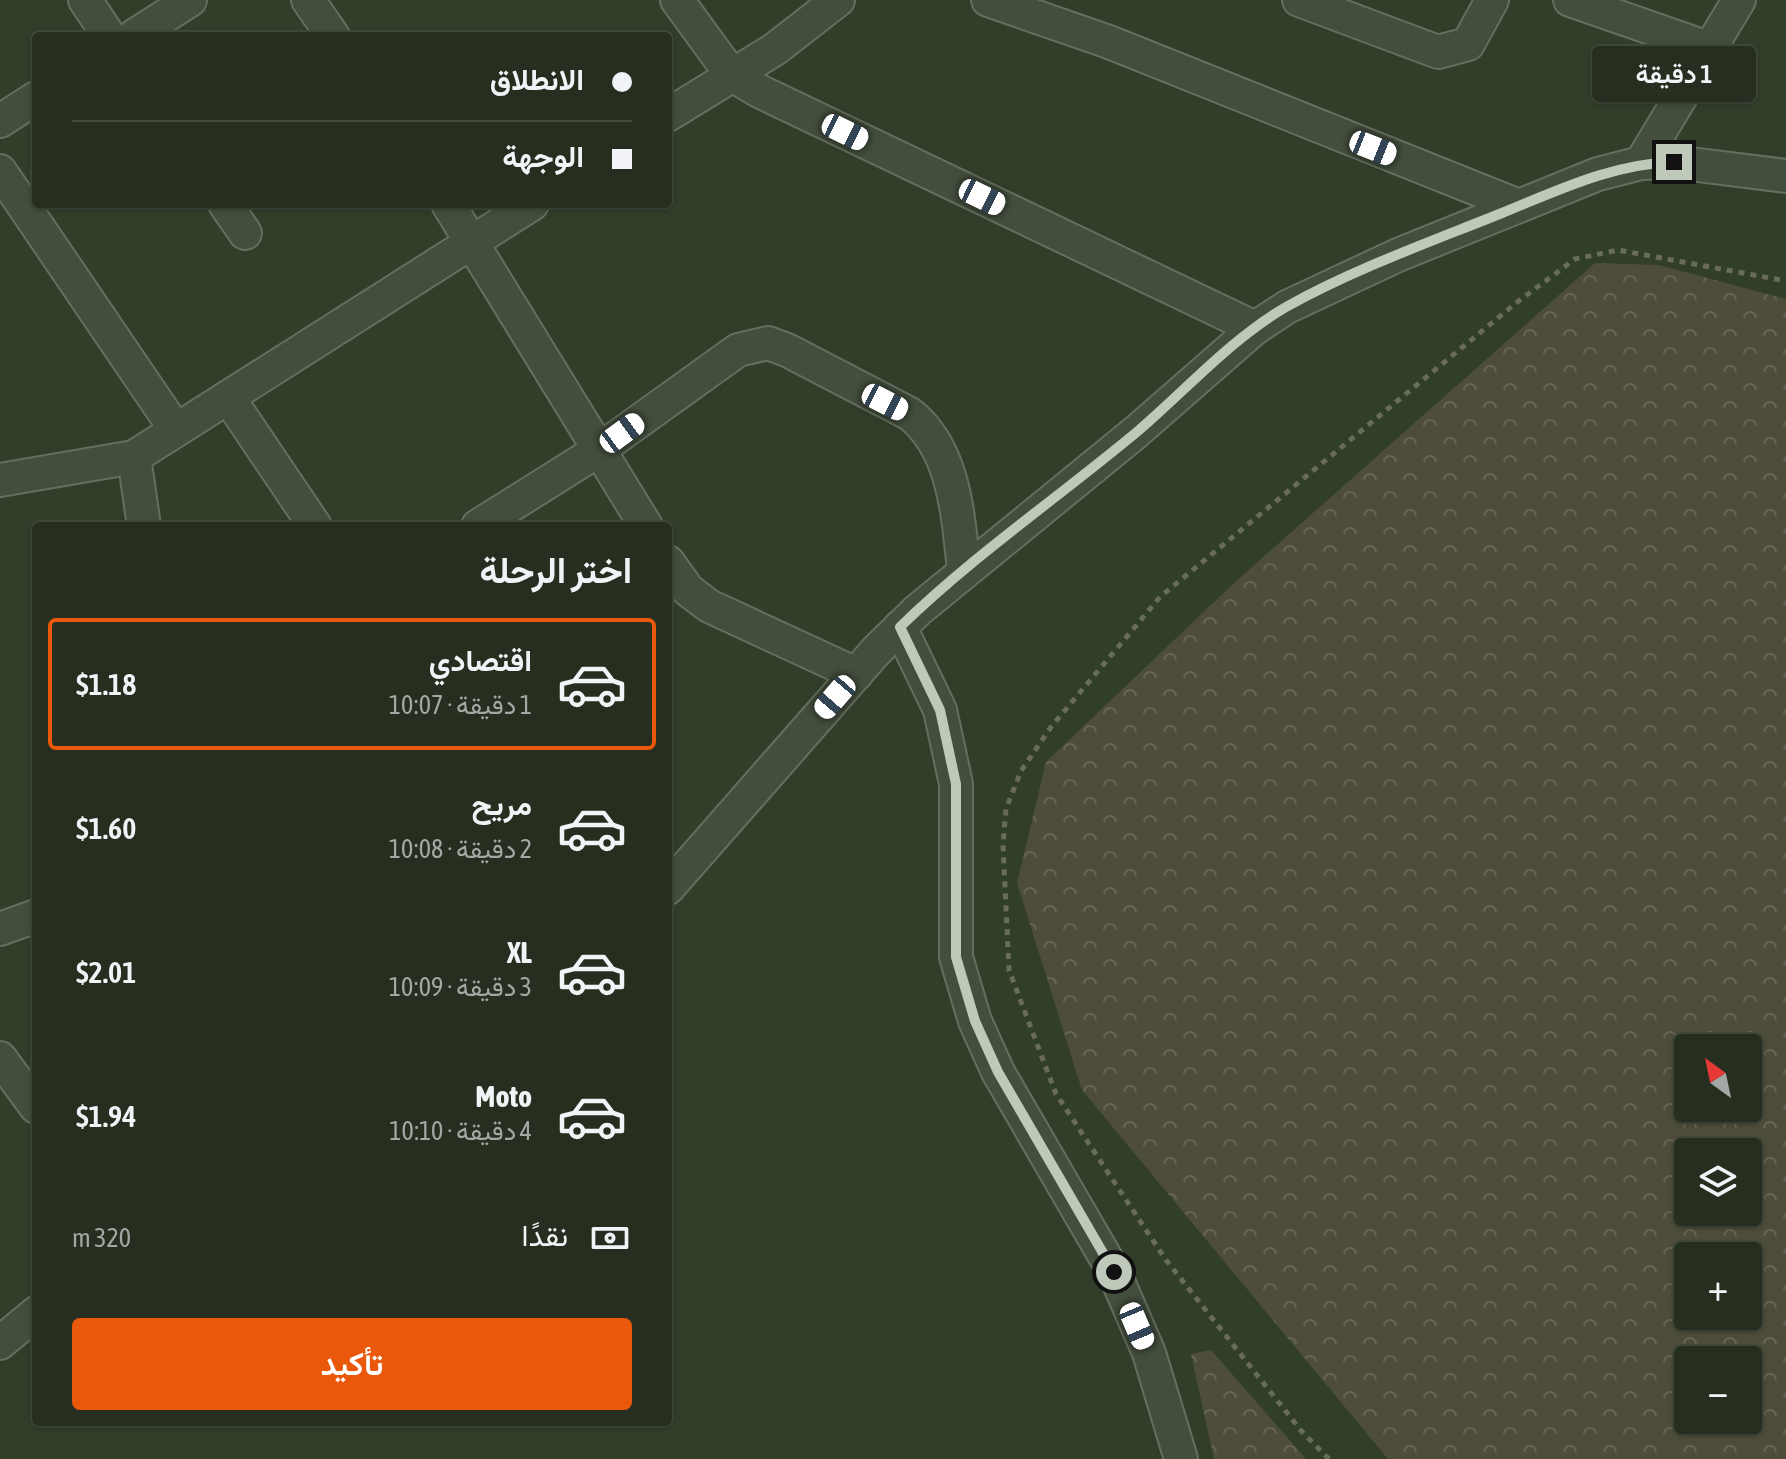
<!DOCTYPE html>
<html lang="ar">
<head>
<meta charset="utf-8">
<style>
	:root { --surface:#252e1f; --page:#2d3628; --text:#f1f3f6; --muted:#a3a8a4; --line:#424a3d; --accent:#ea580c }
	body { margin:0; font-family:"Asap Condensed",Vazirmatn,sans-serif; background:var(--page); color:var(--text); direction:rtl; height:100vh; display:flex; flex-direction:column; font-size:30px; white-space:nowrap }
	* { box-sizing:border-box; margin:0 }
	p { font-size:26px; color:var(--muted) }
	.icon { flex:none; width:44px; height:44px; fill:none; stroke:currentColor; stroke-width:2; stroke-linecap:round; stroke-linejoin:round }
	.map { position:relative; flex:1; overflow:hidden; direction:ltr }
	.panel { position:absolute; left:32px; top:522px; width:640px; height:904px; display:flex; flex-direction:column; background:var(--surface); border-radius:8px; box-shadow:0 2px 6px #0004,0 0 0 2px var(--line); direction:rtl }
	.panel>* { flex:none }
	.banner { position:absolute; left:32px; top:32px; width:640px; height:176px; border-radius:8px; box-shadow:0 2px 6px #0004,0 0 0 2px var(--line); direction:rtl; display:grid; align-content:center; height:176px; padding:0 40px; background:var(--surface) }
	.needle { width:52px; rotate:327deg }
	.fabs { position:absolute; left:1674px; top:1034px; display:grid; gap:16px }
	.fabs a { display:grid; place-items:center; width:88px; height:88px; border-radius:8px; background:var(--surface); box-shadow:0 2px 6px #0004,0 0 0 2px var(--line); font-size:40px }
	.end { position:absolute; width:36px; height:36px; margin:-18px; border:10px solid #bfc9b9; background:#111; box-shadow:0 0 0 4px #111 }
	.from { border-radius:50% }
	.bubble { position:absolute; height:56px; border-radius:8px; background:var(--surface); box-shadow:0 2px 6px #0004,0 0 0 2px var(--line); font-size:26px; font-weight:600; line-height:56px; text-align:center; direction:rtl }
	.car { position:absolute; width:24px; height:48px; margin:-24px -12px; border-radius:10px; box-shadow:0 0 6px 2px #0007; background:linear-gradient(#fff 24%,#345 0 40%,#fff 0 76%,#345 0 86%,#fff 0) }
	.banner b { display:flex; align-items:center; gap:28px; height:76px; font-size:30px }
	.banner b+b { border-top:2px solid var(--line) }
	.banner i { width:20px; height:20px; background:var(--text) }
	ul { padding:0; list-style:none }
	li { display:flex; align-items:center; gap:24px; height:132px; margin:0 16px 12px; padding:0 24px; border:4px solid transparent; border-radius:8px }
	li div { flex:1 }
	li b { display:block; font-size:30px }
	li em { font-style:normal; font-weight:600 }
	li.current { border-color:var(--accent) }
	li>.icon { width:72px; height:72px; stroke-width:1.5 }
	h2 { padding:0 40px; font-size:36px; line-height:96px }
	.pay { display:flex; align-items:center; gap:20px; height:88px; padding:0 40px; font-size:30px }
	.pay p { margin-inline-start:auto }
	.button { display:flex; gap:16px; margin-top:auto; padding:16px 40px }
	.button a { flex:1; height:92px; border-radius:8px; background:var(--accent); color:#fff; font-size:32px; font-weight:600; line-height:92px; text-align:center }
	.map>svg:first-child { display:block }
	.forest { fill:url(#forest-crowns); fill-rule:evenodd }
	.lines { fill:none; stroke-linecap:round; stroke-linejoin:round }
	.minor-casing { stroke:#646f5e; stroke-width:36 }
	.path { stroke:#686c59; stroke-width:5; stroke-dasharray:6 6; stroke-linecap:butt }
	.minor { stroke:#434e3d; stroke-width:32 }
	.route { stroke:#bfc9b9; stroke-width:10 }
</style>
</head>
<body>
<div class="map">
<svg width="1786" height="1459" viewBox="0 0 1786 1459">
	<defs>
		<pattern id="forest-crowns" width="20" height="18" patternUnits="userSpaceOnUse" patternTransform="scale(2)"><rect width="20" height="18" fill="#4e4c3a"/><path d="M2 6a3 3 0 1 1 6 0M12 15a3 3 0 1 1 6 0" fill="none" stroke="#666454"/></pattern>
	</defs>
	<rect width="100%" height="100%" fill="#313e29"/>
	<!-- forest -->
	<g class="forest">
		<path d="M 1595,263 L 1659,265 L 1786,299 L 1786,1459 L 1388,1459 L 1082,1090 L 1017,883 L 1046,762 L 1234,583 ZM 1688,1048 L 1748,1048 L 1748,1108 L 1688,1108 ZM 1688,1152 L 1748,1152 L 1748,1212 L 1688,1212 ZM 1688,1256 L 1748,1256 L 1748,1316 L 1688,1316 ZM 1688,1360 L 1748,1360 L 1748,1420 L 1688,1420 Z"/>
		<polygon points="1211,1350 1306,1459 1214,1459 1191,1354"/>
	</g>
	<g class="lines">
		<!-- minor casing -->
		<g class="minor-casing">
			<g id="minor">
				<polyline points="85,0 109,36"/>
				<polyline points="308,0 333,36"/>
				<polyline points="677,0 731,74 759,91 1255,328"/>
				<polyline points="988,0 1109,42 1519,206"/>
				<polyline points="1299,0 1438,52 1468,44 1492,0"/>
				<polyline points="1570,0 1711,49"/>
				<polyline points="134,36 190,0"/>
				<polyline points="668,115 775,49 838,0"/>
				<polyline points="0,121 36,98"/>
				<polyline points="1641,163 1739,0"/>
				<polyline points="0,171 176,430"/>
				<polyline points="225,204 245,233"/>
				<polyline points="448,204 646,526"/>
				<polyline points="228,397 315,526"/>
				<polyline points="134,457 144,526"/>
				<polyline points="0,480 134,457 532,204"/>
				<path d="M 478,526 L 599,450 L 738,350 L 768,343 L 787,350 L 910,414 C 955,450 958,516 964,570"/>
				<polyline points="668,562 688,590 709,606 856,674"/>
				<polyline points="900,627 940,710 956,784 956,957 975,1021 998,1072 1114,1272 1149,1353 1181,1459"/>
				<polyline points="668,888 876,651 918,610 1136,432 1255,328 1287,307 1398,255 1598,174 1641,163 1674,162 1786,176"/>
				<polyline points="0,929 36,916"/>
				<polyline points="0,1058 36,1107"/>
				<polyline points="0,1343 36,1313"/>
			</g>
		</g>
		<!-- path -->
		<polyline class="path" points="1329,1459 1303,1433 1166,1260 1056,1094 1009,970 1003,844 1006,809 1021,771 1051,727 1160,597 1516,303 1575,259 1618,250 1786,281"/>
		<!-- minor -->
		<use href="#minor" class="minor"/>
	</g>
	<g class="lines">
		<!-- route -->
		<path class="route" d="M 1114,1272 L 998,1072 L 975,1021 L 956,957 L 956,784 L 940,710 L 900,627 C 974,555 1059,497 1138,431 C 1186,390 1231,339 1286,307 C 1354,269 1430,242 1502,213 C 1559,190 1612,164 1674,162"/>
	</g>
</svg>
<div class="fabs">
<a><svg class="needle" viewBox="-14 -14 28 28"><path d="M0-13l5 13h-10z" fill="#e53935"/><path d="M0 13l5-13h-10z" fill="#a3a8a4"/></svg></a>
<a><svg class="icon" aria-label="layers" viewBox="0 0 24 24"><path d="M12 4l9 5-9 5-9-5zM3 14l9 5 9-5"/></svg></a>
<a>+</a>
<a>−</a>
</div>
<i class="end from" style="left:1114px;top:1272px"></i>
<i class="end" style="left:1674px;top:162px"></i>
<div class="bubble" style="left:1592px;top:46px;width:164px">1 دقيقة</div>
<i class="car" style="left:845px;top:132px;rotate:116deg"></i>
<i class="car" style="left:1373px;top:148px;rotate:112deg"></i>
<i class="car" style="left:982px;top:197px;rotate:116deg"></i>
<i class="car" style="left:885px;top:402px;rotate:117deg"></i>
<i class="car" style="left:622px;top:433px;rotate:54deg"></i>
<i class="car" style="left:835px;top:697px;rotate:221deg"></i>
<i class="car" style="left:1137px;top:1326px;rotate:157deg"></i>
<div class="banner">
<b><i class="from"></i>الانطلاق</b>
<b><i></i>الوجهة</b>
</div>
<section class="panel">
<h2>اختر الرحلة</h2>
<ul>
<li class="current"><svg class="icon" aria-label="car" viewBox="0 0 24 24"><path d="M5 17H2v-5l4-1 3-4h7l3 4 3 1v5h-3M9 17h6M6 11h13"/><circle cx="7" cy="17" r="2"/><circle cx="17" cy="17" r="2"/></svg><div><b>اقتصادي</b><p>1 دقيقة · 10:07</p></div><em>$1.18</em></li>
<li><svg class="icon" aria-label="car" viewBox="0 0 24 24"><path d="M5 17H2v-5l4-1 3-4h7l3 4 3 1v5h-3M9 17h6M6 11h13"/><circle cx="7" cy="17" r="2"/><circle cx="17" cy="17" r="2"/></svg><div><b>مريح</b><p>2 دقيقة · 10:08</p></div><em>$1.60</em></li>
<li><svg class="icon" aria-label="car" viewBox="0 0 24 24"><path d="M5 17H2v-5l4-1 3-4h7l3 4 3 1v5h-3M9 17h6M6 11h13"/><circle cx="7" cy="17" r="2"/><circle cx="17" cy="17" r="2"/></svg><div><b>XL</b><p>3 دقيقة · 10:09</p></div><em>$2.01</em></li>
<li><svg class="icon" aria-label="car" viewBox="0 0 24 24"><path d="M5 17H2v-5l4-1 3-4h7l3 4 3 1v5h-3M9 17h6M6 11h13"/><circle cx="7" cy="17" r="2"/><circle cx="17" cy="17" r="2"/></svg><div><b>Moto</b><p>4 دقيقة · 10:10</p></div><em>$1.94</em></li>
</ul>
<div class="pay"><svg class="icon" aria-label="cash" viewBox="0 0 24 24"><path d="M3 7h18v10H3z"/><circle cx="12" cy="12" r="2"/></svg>نقدًا<p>320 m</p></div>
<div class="button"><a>تأكيد</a></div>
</section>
</div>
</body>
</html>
